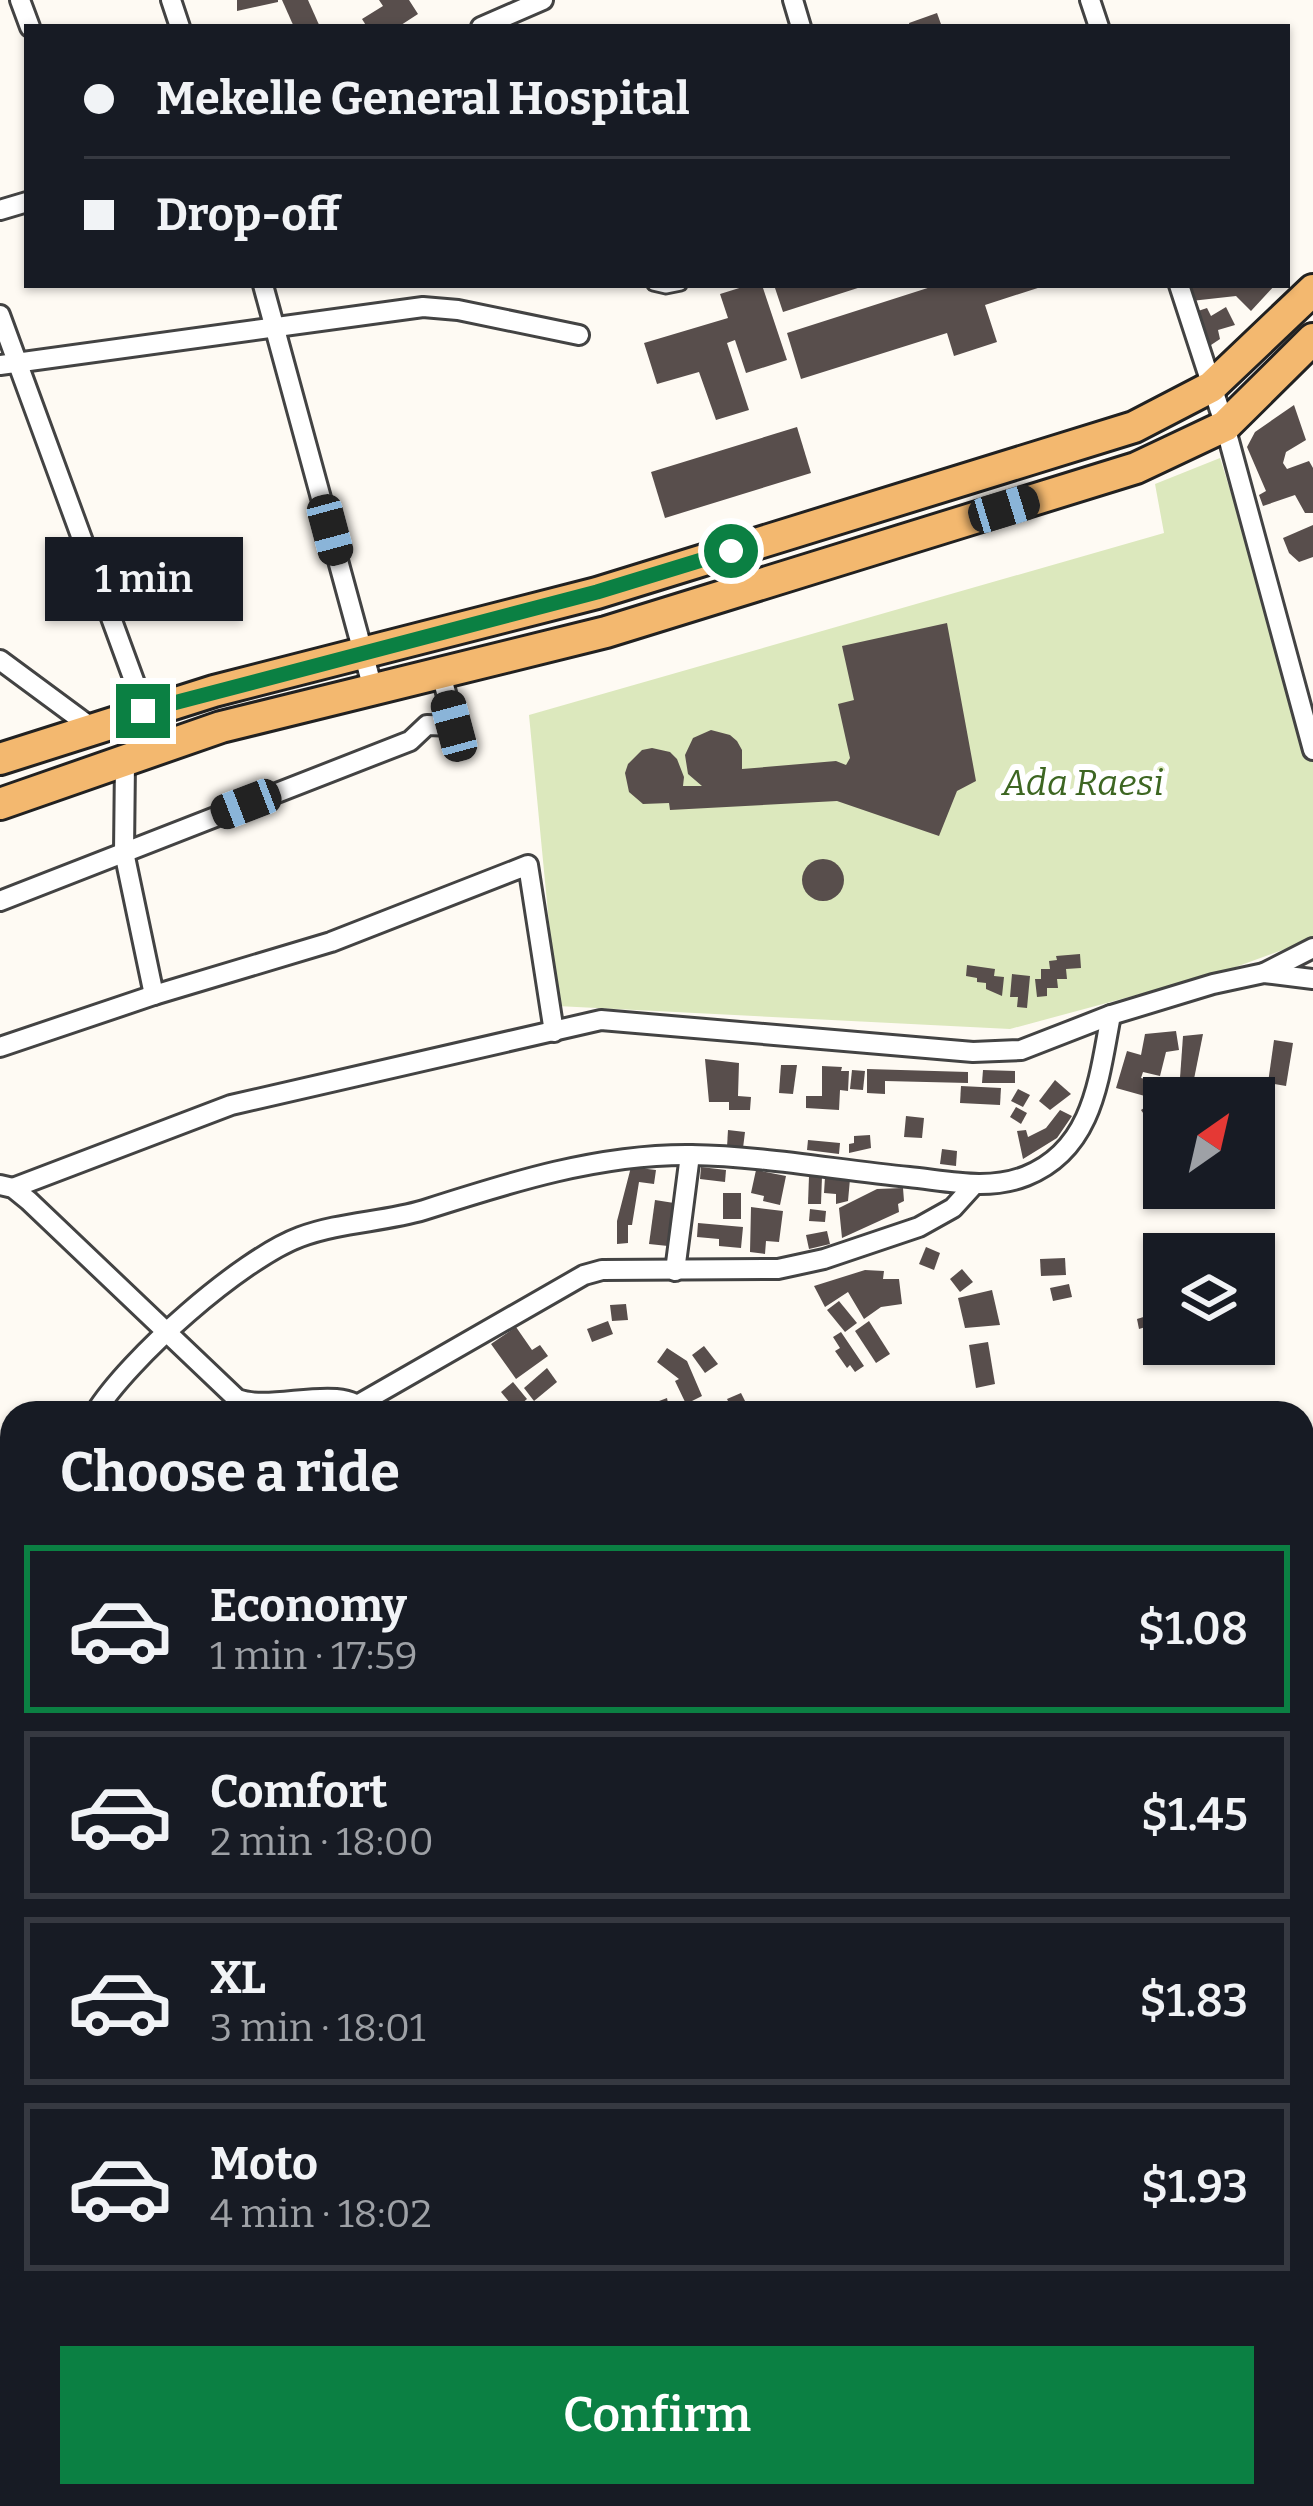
<!DOCTYPE html>
<html lang="en">
<head>
<meta charset="utf-8">
<style>
	:root { --surface:#171b24; --page:#242831; --text:#f1f3f6; --muted:#9ea1a6; --line:#363941; --accent:#0b8043 }
	body { margin:0; font-family:Bitter,serif; background:var(--page); color:var(--text); height:100vh; display:flex; flex-direction:column; font-size:45px; white-space:nowrap }
	* { box-sizing:border-box; margin:0 }
	p { font-size:39px; color:var(--muted) }
	.icon { flex:none; width:66px; height:66px; fill:none; stroke:currentColor; stroke-width:2; stroke-linecap:round; stroke-linejoin:round }
	.map { position:relative; flex:1; overflow:hidden }
	.panel { position:absolute; left:0px; top:1401px; width:1314px; height:1107px; display:flex; flex-direction:column; background:var(--surface); border-radius:36px 36px 0 0; box-shadow:0 3px 9px #0004 }
	.panel>* { flex:none }
	.top-card { position:absolute; left:24px; top:24px; width:1266px; height:264px; border-radius:0px; box-shadow:0 3px 9px #0004; display:grid; align-content:center; height:264px; padding:0 60px; background:var(--surface) }
	.needle { width:78px; rotate:34deg }
	.fabs { position:absolute; left:1143px; top:1077px; display:grid; gap:24px }
	.fabs a { display:grid; place-items:center; width:132px; height:132px; border-radius:0px; background:var(--surface); box-shadow:0 3px 9px #0004; font-size:60px }
	.end { position:absolute; width:54px; height:54px; margin:-27px; border:15px solid #0b8043; background:#fff; box-shadow:0 0 0 6px #fff }
	.from { border-radius:50% }
	.bubble { position:absolute; height:84px; border-radius:0px; background:var(--surface); box-shadow:0 3px 9px #0004; font-size:39px; font-weight:600; line-height:84px; text-align:center }
	.car { position:absolute; width:36px; height:72px; margin:-36px -18px; border-radius:15px; box-shadow:0 0 9px 3px #0007; background:linear-gradient(#222 24%,#8ab4d8 0 40%,#222 0 76%,#8ab4d8 0 86%,#222 0) }
	.top-card b { display:flex; align-items:center; gap:42px; height:114px; font-size:45px }
	.top-card b+b { border-top:3px solid var(--line) }
	.top-card i { width:30px; height:30px; background:var(--text) }
	ul { padding:0; list-style:none }
	li { display:flex; align-items:center; gap:36px; height:168px; margin:0 24px 18px; padding:0 36px; border:6px solid var(--line); border-radius:0px }
	li div { flex:1 }
	li b { display:block; font-size:45px }
	li em { font-style:normal; font-weight:600 }
	li.current { border-color:var(--accent) }
	li>.icon { width:108px; height:108px; stroke-width:1.5 }
	h2 { padding:0 60px; font-size:54px; line-height:144px }
	.button { display:flex; gap:24px; margin-top:auto; padding:24px 60px }
	.button a { flex:1; height:138px; border-radius:0px; background:var(--accent); color:#fff; font-size:48px; font-weight:600; line-height:138px; text-align:center }
	.map>svg:first-child { display:block }
	.green { fill:#dce8bd }
	.building { fill:#584e4c }
	.lines { fill:none; stroke-linecap:round; stroke-linejoin:round }
	.service-casing { stroke:#434343; stroke-width:15 }
	.minor-casing { stroke:#434343; stroke-width:24 }
	.primary-casing { stroke:#212121; stroke-width:36 }
	.path { stroke:#323232; stroke-width:3; stroke-dasharray:12 6; stroke-linecap:butt }
	.service { stroke:#fff; stroke-width:9 }
	.minor { stroke:#fff; stroke-width:18 }
	.primary { stroke:#f3b86f; stroke-width:30 }
	.route { stroke:#0b8043; stroke-width:15 }
	.labels { text-anchor:middle; dominant-baseline:central; stroke-width:12; stroke-linejoin:round; paint-order:stroke }
	.park-label { font-size:36px; font-style:italic; fill:#3d6622; stroke:#fff }
</style>
</head>
<body>
<div class="map">
<svg width="1313" height="2506" viewBox="0 0 1313 2506">
	<rect width="100%" height="100%" fill="#fefaf3"/>
	<!-- green -->
	<polygon class="green" points="1220,458 1313,752 1313,939 1222,972 1010,1029 557,1006 529,715 1164,533 1155,484"/>
	<!-- building -->
	<g class="building">
		<polygon points="237,0 278,0 278,2 237,11"/>
		<polygon points="282,0 308,0 320,27 294,27"/>
		<polygon points="379,0 409,0 418,14 398,27 367,27 362,19 383,6"/>
		<polygon points="937,13 942,27 910,27 909,23"/>
		<polygon points="749,285 762,285 787,360 746,373 735,340 727,343 749,410 716,420 699,372 657,384 644,343 728,318 720,294"/>
		<polygon points="774,285 864,285 864,286 783,312"/>
		<polygon points="937,285 1044,286 985,305 997,342 954,356 947,333 801,379 787,333"/>
		<polygon points="1187,285 1275,285 1251,311 1236,296 1191,301"/>
		<polygon points="1226,307 1235,325 1218,330 1220,339 1205,349 1192,313 1207,308 1211,316"/>
		<polygon points="1294,405 1306,440 1286,452 1283,463 1287,469 1309,461 1313,468 1313,513 1305,513 1295,495 1263,506 1259,495 1266,491 1247,447 1255,432"/>
		<polygon points="797,427 811,473 665,518 651,472"/>
		<polygon points="1313,525 1313,557 1299,562 1289,553 1283,538"/>
		<polygon points="947,623 976,781 957,791 939,836 837,801 670,810 669,803 643,804 629,792 625,773 628,764 642,750 652,748 670,752 677,759 684,777 683,786 702,786 688,774 685,755 693,738 711,730 730,735 737,741 742,750 742,769 836,761 846,765 850,758 838,704 854,700 842,646"/>
		<circle cx="823" cy="880" r="21"/>
		<polygon points="1080,954 1081,968 1066,969 1067,979 1057,979 1058,988 1047,988 1047,996 1037,997 1035,979 1041,979 1041,969 1050,969 1049,961 1057,960 1056,956"/>
		<polygon points="967,965 995,969 994,976 1004,977 1002,996 986,989 986,983 977,982 977,978 966,976"/>
		<polygon points="1012,974 1030,976 1027,1008 1017,1007 1018,997 1010,997"/>
		<polygon points="1176,1031 1179,1050 1166,1052 1160,1076 1143,1072 1141,1078 1158,1082 1152,1098 1116,1088 1127,1051 1141,1055 1145,1034"/>
		<polygon points="1203,1034 1191,1094 1179,1092 1183,1036"/>
		<polygon points="1274,1040 1293,1043 1286,1086 1268,1083"/>
		<polygon points="705,1059 739,1063 738,1096 751,1097 750,1110 729,1110 729,1102 709,1102"/>
		<polygon points="781,1065 797,1065 793,1094 779,1093"/>
		<polygon points="822,1066 842,1067 841,1071 849,1071 848,1091 840,1090 839,1110 806,1108 806,1096 822,1096"/>
		<polygon points="867,1069 968,1072 968,1083 885,1081 885,1094 867,1093"/>
		<polygon points="852,1070 865,1071 863,1090 850,1089"/>
		<polygon points="983,1070 1015,1071 1015,1083 982,1083"/>
		<polygon points="1055,1080 1071,1094 1050,1110 1039,1101"/>
		<polygon points="961,1086 1001,1088 1000,1105 960,1103"/>
		<polygon points="1018,1089 1030,1095 1023,1107 1011,1101"/>
		<polygon points="1153,1102 1164,1119 1154,1129 1141,1110"/>
		<polygon points="1016,1107 1027,1113 1021,1124 1010,1117"/>
		<polygon points="1060,1110 1072,1116 1057,1138 1023,1159 1017,1131 1026,1130 1028,1137 1046,1128"/>
		<polygon points="906,1116 924,1118 922,1138 904,1137"/>
		<polygon points="728,1130 745,1132 743,1148 727,1147"/>
		<polygon points="870,1135 871,1148 849,1153 849,1144 854,1143 854,1136"/>
		<polygon points="808,1140 840,1143 839,1154 807,1150"/>
		<polygon points="942,1149 957,1151 956,1166 940,1164"/>
		<polygon points="631,1167 656,1170 654,1184 639,1182 632,1225 628,1225 628,1243 617,1244 617,1221"/>
		<polygon points="701,1167 726,1170 725,1182 700,1179"/>
		<polygon points="756,1170 786,1176 780,1205 763,1201 764,1196 751,1193"/>
		<polygon points="809,1176 822,1176 821,1204 808,1204"/>
		<polygon points="825,1177 850,1179 848,1201 836,1204 836,1194 824,1193"/>
		<polygon points="903,1188 904,1201 898,1204 899,1212 842,1238 839,1208 877,1189"/>
		<rect x="723" y="1193" width="18" height="26"/>
		<polygon points="655,1200 674,1203 668,1246 649,1244"/>
		<polygon points="751,1207 783,1211 779,1242 766,1241 765,1254 750,1252"/>
		<polygon points="810,1209 826,1211 825,1222 809,1221"/>
		<polygon points="698,1223 743,1227 741,1248 719,1246 719,1239 697,1237"/>
		<polygon points="827,1231 830,1244 809,1249 806,1235"/>
		<polygon points="926,1247 940,1253 934,1270 919,1264"/>
		<polygon points="1065,1258 1066,1275 1041,1276 1040,1259"/>
		<polygon points="962,1269 973,1282 960,1292 950,1279"/>
		<polygon points="865,1270 884,1271 883,1279 899,1279 902,1304 881,1307 864,1319 848,1292 825,1307 814,1286"/>
		<polygon points="1069,1284 1072,1297 1053,1301 1050,1288"/>
		<polygon points="992,1290 1000,1325 965,1328 958,1298"/>
		<polygon points="839,1301 857,1323 845,1332 827,1310"/>
		<polygon points="626,1304 628,1320 612,1321 610,1305"/>
		<polygon points="1150,1315 1152,1325 1139,1329 1137,1319"/>
		<polygon points="608,1321 613,1334 592,1342 587,1329"/>
		<polygon points="869,1321 890,1354 876,1363 855,1331"/>
		<polygon points="516,1327 532,1350 540,1345 548,1356 516,1379 491,1344"/>
		<polygon points="841,1332 864,1366 855,1372 850,1365 847,1368 835,1351 840,1348 833,1337"/>
		<polygon points="988,1342 995,1384 976,1388 969,1345"/>
		<polygon points="704,1346 718,1364 705,1373 692,1355"/>
		<polygon points="667,1348 687,1361 702,1396 686,1404 675,1381 679,1379 657,1362"/>
		<polygon points="547,1368 557,1382 534,1401 524,1388"/>
		<polygon points="513,1382 527,1399 515,1409 501,1392"/>
		<polygon points="741,1393 751,1413 734,1413 727,1399"/>
		<polygon points="667,1398 670,1413 618,1413 616,1407 636,1403 638,1409"/>
	</g>
	<g class="lines">
		<!-- service casing -->
		<g class="service-casing">
			<polyline id="service" points="653,285 666,288 681,285"/>
		</g>
		<!-- minor casing -->
		<g class="minor-casing">
			<g id="minor">
				<polyline points="20,0 30,27"/>
				<polyline points="171,0 180,27"/>
				<polyline points="793,0 801,27"/>
				<polyline points="1090,0 1099,27"/>
				<polyline points="481,27 543,0"/>
				<polyline points="0,210 27,202"/>
				<polyline points="263,285 373,689"/>
				<polyline points="1179,285 1225,426 1313,750"/>
				<polyline points="0,315 158,746"/>
				<polyline points="0,365 423,307 458,310 579,335"/>
				<polyline points="0,660 92,728"/>
				<polyline points="125,762 124,852 154,995"/>
				<polyline points="0,901 410,741 427,725 455,726 441,674"/>
				<polyline points="1264,973 1313,948"/>
				<polyline points="0,1047 154,995 331,942 528,865 554,1032"/>
				<path d="M 0,1185 L 13,1188 L 29,1201 L 237,1399 C 273,1413 343,1382 366,1413"/>
				<polyline points="13,1188 231,1105 601,1020 973,1052 1021,1050 1111,1015 1213,984 1264,973 1313,979"/>
				<polyline points="675,1271 690,1155"/>
				<polyline points="359,1404 584,1275 602,1270 778,1269 824,1259 919,1227 953,1208 973,1186"/>
				<path d="M 95,1413 C 128,1359 241,1259 300,1237 C 340,1222 384,1222 424,1210 C 511,1182 599,1154 691,1155 C 763,1156 837,1170 909,1177 C 948,1181 988,1191 1026,1176 C 1094,1149 1099,1077 1111,1015"/>
				<polyline points="0,1575 12,1554"/>
				<polyline points="0,1606 12,1631"/>
				<polyline points="0,1715 12,1690"/>
				<polyline points="0,1817 12,1818"/>
				<polyline points="1302,2080 1313,2077"/>
			</g>
		</g>
		<!-- primary casing -->
		<g class="primary-casing">
			<g id="primary">
				<polyline points="0,759 214,691 597,593 1134,427 1211,387 1313,290"/>
				<polyline points="0,804 221,727 606,632 1136,468 1225,426 1313,339"/>
			</g>
		</g>
		<!-- path -->
		<g class="path">
			<polyline points="1302,2303 1313,2287"/>
			<polyline points="1302,2387 1313,2413"/>
			<polyline points="636,2496 640,2506"/>
		</g>
		<!-- service -->
		<use href="#service" class="service"/>
		<!-- minor -->
		<use href="#minor" class="minor"/>
		<!-- primary -->
		<use href="#primary" class="primary"/>
	</g>
	<g class="lines">
		<!-- route -->
		<polyline class="route" points="143,711 597,592 731,551"/>
	</g>
	<g class="labels">
		<!-- park labels -->
		<g class="park-label">
			<text x="1083" y="783">Ada Raesi</text>
		</g>
	</g>
</svg>
<div class="fabs">
<a><svg class="needle" viewBox="-14 -14 28 28"><path d="M0-13l5 13h-10z" fill="#e53935"/><path d="M0 13l5-13h-10z" fill="#9ea1a6"/></svg></a>
<a><svg class="icon" aria-label="layers" viewBox="0 0 24 24"><path d="M12 4l9 5-9 5-9-5zM3 14l9 5 9-5"/></svg></a>
</div>
<i class="end from" style="left:731px;top:551px"></i>
<i class="end" style="left:143px;top:711px"></i>
<div class="bubble" style="left:45px;top:537px;width:198px">1 min</div>
<i class="car" style="left:1004px;top:509px;rotate:73deg"></i>
<i class="car" style="left:330px;top:530px;rotate:165deg"></i>
<i class="car" style="left:454px;top:726px;rotate:345deg"></i>
<i class="car" style="left:246px;top:804px;rotate:249deg"></i>
<div class="top-card">
<b><i class="from"></i>Mekelle General Hospital</b>
<b><i></i>Drop-off</b>
</div>
<section class="panel">
<h2>Choose a ride</h2>
<ul>
<li class="current"><svg class="icon" aria-label="car" viewBox="0 0 24 24"><path d="M5 17H2v-5l4-1 3-4h7l3 4 3 1v5h-3M9 17h6M6 11h13"/><circle cx="7" cy="17" r="2"/><circle cx="17" cy="17" r="2"/></svg><div><b>Economy</b><p>1 min · 17:59</p></div><em>$1.08</em></li>
<li><svg class="icon" aria-label="car" viewBox="0 0 24 24"><path d="M5 17H2v-5l4-1 3-4h7l3 4 3 1v5h-3M9 17h6M6 11h13"/><circle cx="7" cy="17" r="2"/><circle cx="17" cy="17" r="2"/></svg><div><b>Comfort</b><p>2 min · 18:00</p></div><em>$1.45</em></li>
<li><svg class="icon" aria-label="car" viewBox="0 0 24 24"><path d="M5 17H2v-5l4-1 3-4h7l3 4 3 1v5h-3M9 17h6M6 11h13"/><circle cx="7" cy="17" r="2"/><circle cx="17" cy="17" r="2"/></svg><div><b>XL</b><p>3 min · 18:01</p></div><em>$1.83</em></li>
<li><svg class="icon" aria-label="car" viewBox="0 0 24 24"><path d="M5 17H2v-5l4-1 3-4h7l3 4 3 1v5h-3M9 17h6M6 11h13"/><circle cx="7" cy="17" r="2"/><circle cx="17" cy="17" r="2"/></svg><div><b>Moto</b><p>4 min · 18:02</p></div><em>$1.93</em></li>
</ul>
<div class="button"><a>Confirm</a></div>
</section>
</div>
</body>
</html>
